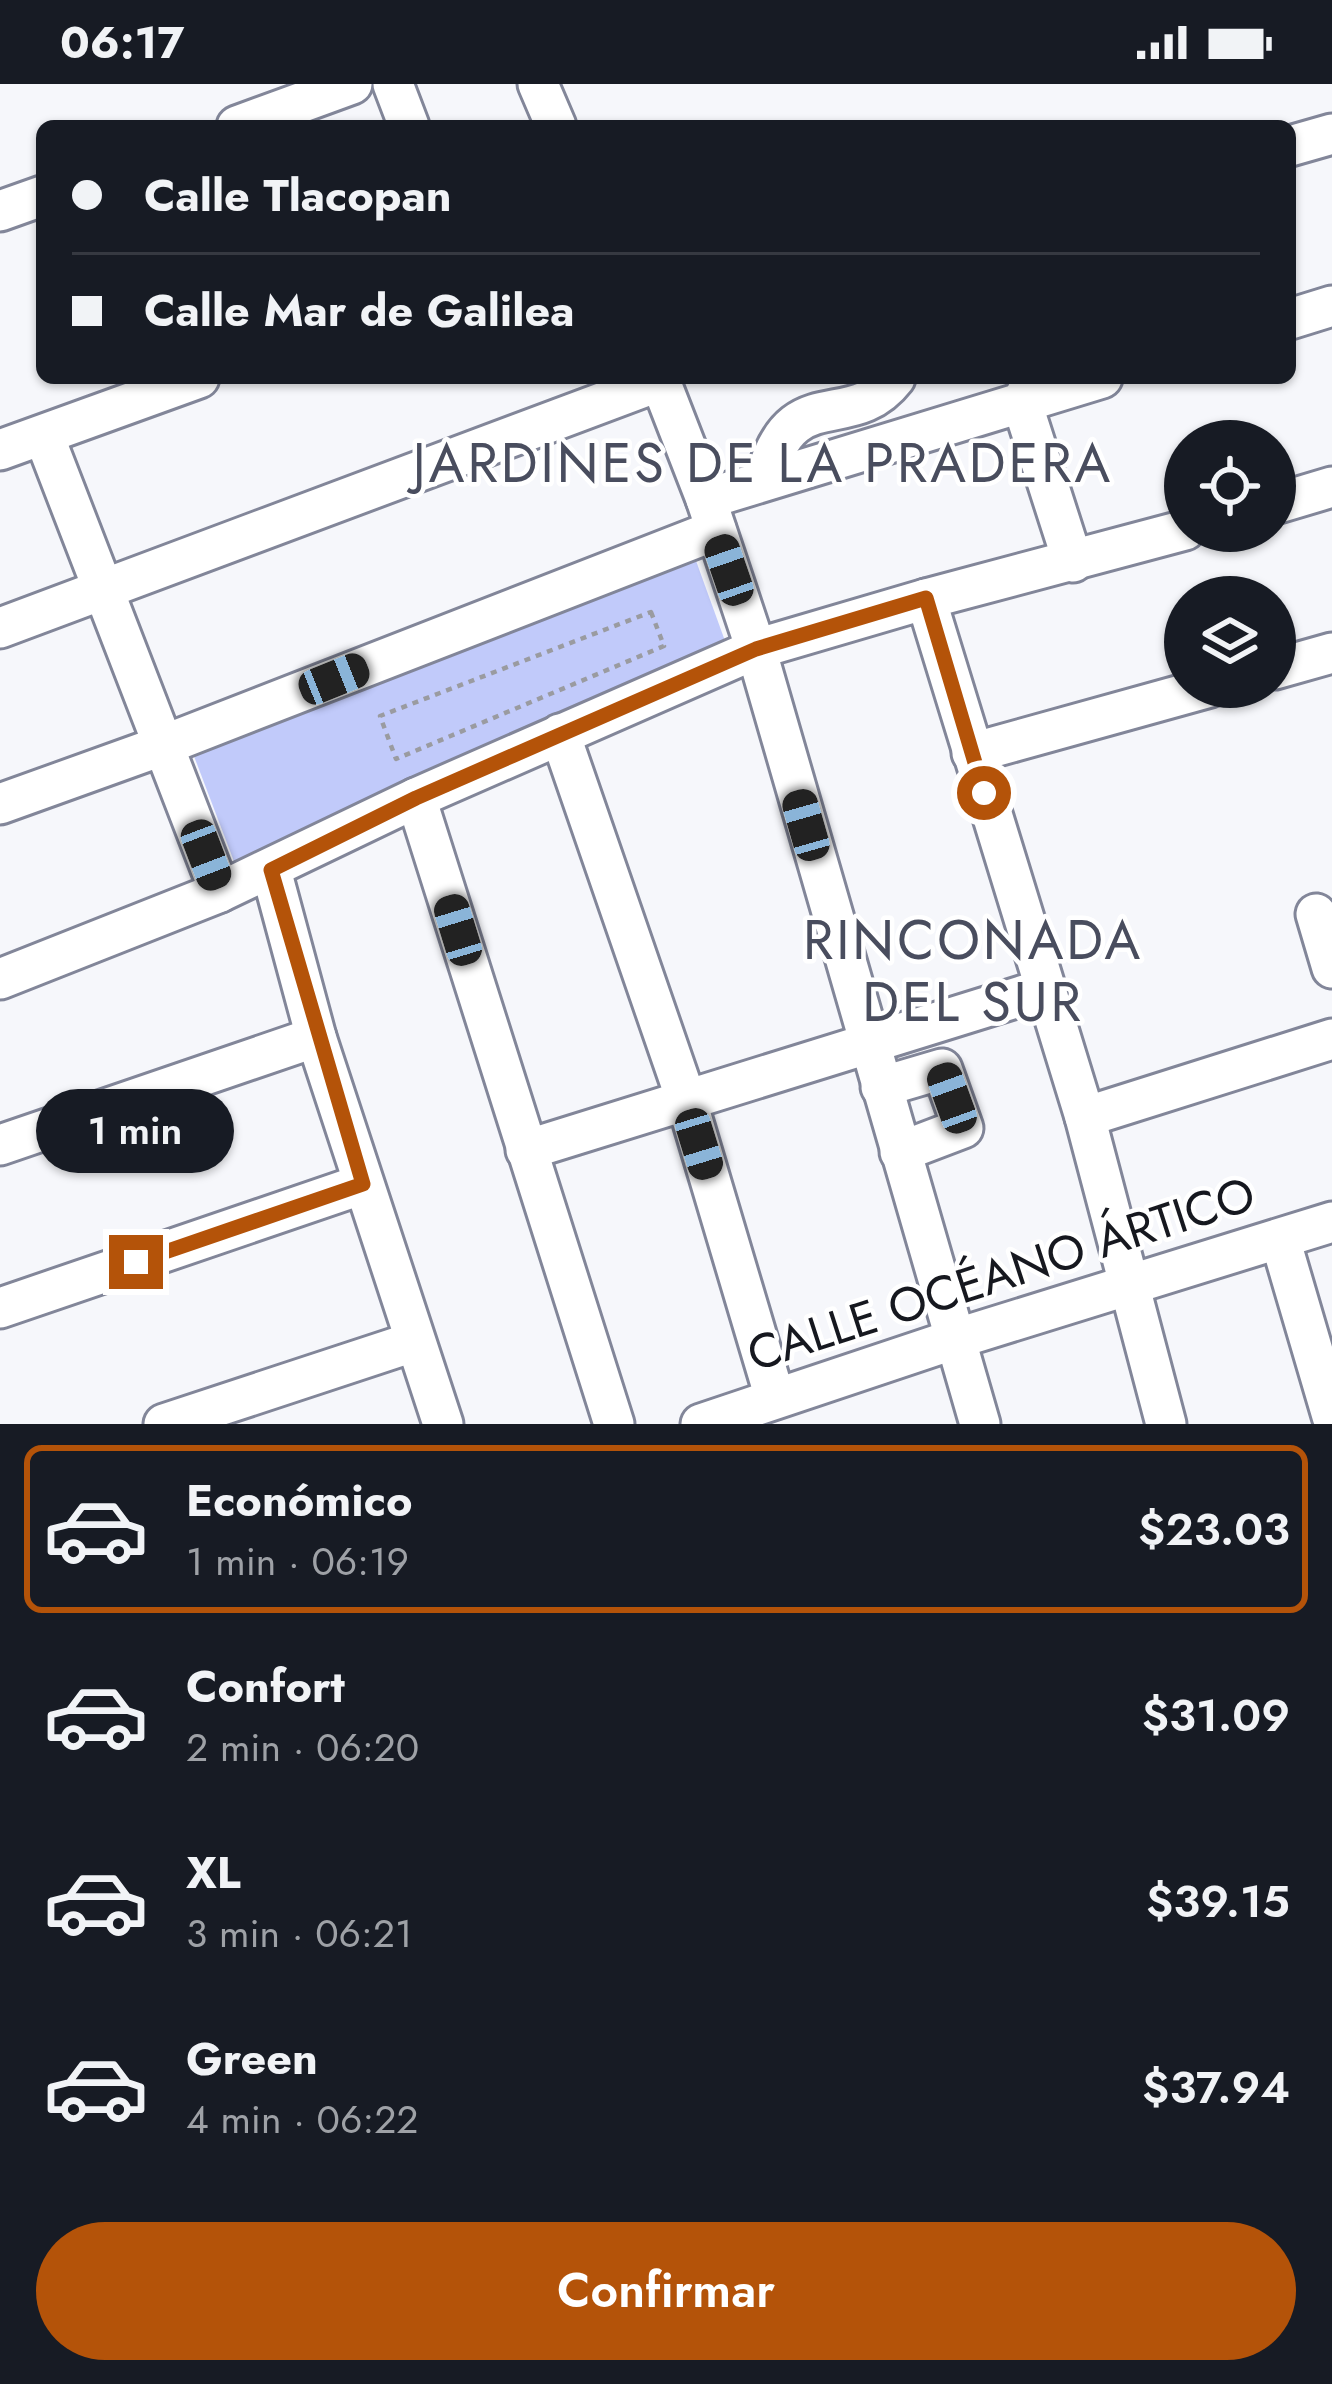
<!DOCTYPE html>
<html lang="es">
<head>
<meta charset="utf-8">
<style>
	:root { --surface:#171b24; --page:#242831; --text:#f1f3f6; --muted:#9ea1a6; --line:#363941; --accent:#b45309 }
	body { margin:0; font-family:Jost,sans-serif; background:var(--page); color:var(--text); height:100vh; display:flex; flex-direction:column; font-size:45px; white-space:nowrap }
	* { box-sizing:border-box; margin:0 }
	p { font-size:39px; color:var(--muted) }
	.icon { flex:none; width:66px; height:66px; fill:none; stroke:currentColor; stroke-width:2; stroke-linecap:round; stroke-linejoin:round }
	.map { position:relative; height:1340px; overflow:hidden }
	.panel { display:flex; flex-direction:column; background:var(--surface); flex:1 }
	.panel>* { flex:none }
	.hud { position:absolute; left:36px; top:36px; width:1260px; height:264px; border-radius:18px; box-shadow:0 3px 9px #0004; display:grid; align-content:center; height:264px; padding:0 36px; background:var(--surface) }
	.controls { position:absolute; left:1164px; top:336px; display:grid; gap:24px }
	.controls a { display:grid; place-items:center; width:132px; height:132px; border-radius:50%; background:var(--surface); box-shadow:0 3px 9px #0004; font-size:60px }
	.end { position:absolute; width:54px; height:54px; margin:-27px; border:15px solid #b45309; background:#fff; box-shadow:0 0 0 6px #fff }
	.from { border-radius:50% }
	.bubble { position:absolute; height:84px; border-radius:42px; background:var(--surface); box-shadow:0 3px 9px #0004; font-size:39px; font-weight:600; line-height:84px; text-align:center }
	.car { position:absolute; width:36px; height:72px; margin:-36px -18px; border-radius:15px; box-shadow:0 0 9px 3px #0007; background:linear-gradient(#222 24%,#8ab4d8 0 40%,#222 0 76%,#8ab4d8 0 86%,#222 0) }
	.hud b { display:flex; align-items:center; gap:42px; height:114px; font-size:45px }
	.hud b+b { border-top:3px solid var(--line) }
	.hud i { width:30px; height:30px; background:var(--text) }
	ul { padding:21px 0 0; list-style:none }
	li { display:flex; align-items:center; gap:36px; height:168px; margin:0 24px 18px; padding:0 12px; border:6px solid transparent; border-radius:18px }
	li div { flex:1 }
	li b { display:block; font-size:45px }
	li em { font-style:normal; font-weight:600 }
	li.active { border-color:var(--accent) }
	li>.icon { width:108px; height:108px; stroke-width:1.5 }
	.cta { display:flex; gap:24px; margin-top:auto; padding:24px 36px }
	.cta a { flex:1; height:138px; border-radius:72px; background:var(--accent); color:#fff; font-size:48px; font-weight:600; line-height:138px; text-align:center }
	.status { display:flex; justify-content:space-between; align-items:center; height:84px; padding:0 60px; background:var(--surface); direction:ltr }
	.status svg { height:33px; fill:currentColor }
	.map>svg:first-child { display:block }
	.green { fill:#c1cafa }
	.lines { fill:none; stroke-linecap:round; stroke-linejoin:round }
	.minor-casing { stroke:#828699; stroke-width:45 }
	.path { stroke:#9a9ba0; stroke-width:4.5; stroke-dasharray:6 6; stroke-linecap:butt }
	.minor { stroke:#fff; stroke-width:39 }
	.route { stroke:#b45309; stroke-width:15 }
	.labels { text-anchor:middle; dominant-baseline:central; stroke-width:9; stroke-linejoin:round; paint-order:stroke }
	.street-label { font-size:48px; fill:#16181f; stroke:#fff }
	.quarter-label { font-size:54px; letter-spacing:3px; fill:#494d5e; stroke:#fff }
</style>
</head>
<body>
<div class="status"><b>06:17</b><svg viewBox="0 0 49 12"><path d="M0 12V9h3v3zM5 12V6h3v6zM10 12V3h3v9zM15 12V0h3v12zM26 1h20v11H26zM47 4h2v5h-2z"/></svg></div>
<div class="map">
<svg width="1332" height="1340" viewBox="0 0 1332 1340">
	<rect width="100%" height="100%" fill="#f6f7fb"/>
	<!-- green -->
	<polygon class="green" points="695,474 729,568 235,780 189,659"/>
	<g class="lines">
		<!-- minor casing -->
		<g class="minor-casing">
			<g id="minor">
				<polyline points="393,0 409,42"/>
				<polyline points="538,0 556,42"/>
				<polyline points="237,42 352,0"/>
				<polyline points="1290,62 1332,50"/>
				<polyline points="0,127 42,112"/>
				<polyline points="1290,235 1332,222"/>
				<polyline points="659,294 706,415 756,565 980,1340"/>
				<polyline points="1031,299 1022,319 1073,478"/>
				<polyline points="44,352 220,808"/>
				<polyline points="0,366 199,294"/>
				<path d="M 765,396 C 791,293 850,352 895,294"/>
				<polyline points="706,415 1102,294"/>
				<polyline points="1275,420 1332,403"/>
				<polyline points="926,515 1085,1033 1166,1340"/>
				<polyline points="0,544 660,297"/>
				<polyline points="1275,585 1332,569"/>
				<polyline points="560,650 687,1018 775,1314"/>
				<polyline points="972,669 1210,603"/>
				<polyline points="416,714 614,1340"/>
				<polyline points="0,720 164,661 716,446"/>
				<polyline points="271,786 316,953 443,1340"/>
				<polyline points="1316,830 1332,884"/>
				<polyline points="0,895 220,808 416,714 756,565 926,515 1185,446"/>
				<polyline points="881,1003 942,985 963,1044 900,1068"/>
				<polyline points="1085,1033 1332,955"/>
				<polyline points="0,1061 316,953"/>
				<polyline points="526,1066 1044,905"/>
				<polyline points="1280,1155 1332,1332"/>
				<polyline points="0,1224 363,1100"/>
				<polyline points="164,1340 413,1258"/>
				<polyline points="701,1340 955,1255 1332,1138"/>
			</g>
		</g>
		<!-- path -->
		<polygon class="path" points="651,528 664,562 396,675 380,632"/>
		<!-- minor -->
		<use href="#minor" class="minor"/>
	</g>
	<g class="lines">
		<!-- route -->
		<polyline class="route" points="136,1178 363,1100 271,786 416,714 756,565 926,514 984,709"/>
	</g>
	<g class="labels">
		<!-- street labels -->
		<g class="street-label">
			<text transform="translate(1001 1190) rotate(-18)">CALLE OCÉANO ÁRTICO</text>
		</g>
		<!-- quarter labels -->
		<g class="quarter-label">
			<text x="763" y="379">JARDINES DE LA PRADERA</text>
			<text x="973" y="856">RINCONADA<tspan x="973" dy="62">DEL SUR</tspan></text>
		</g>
	</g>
</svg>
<div class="controls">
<a><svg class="icon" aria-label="locate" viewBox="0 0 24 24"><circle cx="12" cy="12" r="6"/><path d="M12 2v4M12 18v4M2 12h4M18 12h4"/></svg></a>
<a><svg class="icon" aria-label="layers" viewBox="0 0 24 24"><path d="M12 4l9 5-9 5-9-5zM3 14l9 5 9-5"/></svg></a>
</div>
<i class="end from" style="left:984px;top:709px"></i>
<i class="end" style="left:136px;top:1178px"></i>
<div class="bubble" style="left:36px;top:1005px;width:198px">1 min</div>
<i class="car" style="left:729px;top:486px;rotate:341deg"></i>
<i class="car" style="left:334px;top:595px;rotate:68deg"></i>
<i class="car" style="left:806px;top:741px;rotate:344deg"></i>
<i class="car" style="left:206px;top:771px;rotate:159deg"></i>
<i class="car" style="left:458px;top:846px;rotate:343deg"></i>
<i class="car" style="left:952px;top:1014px;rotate:340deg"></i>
<i class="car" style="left:699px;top:1060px;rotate:163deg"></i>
<div class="hud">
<b><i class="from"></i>Calle Tlacopan</b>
<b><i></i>Calle Mar de Galilea</b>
</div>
</div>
<section class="panel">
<ul>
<li class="active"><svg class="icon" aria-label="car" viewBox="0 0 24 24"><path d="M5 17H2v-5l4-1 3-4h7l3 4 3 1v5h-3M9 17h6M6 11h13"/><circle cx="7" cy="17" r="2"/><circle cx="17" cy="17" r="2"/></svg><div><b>Económico</b><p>1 min · 06:19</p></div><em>$23.03</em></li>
<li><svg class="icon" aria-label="car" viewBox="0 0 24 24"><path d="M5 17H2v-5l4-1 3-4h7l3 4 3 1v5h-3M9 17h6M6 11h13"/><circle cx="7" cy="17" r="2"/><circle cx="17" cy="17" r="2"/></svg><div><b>Confort</b><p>2 min · 06:20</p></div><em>$31.09</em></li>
<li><svg class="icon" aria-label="car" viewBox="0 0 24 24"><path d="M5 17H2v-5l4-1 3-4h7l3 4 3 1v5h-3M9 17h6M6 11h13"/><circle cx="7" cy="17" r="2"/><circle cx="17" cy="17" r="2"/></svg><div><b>XL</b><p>3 min · 06:21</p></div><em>$39.15</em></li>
<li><svg class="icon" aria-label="car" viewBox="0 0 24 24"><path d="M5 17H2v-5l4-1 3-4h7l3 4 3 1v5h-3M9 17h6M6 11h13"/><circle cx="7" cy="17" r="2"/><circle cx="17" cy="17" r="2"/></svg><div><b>Green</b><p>4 min · 06:22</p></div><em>$37.94</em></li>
</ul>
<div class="cta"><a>Confirmar</a></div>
</section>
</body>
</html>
